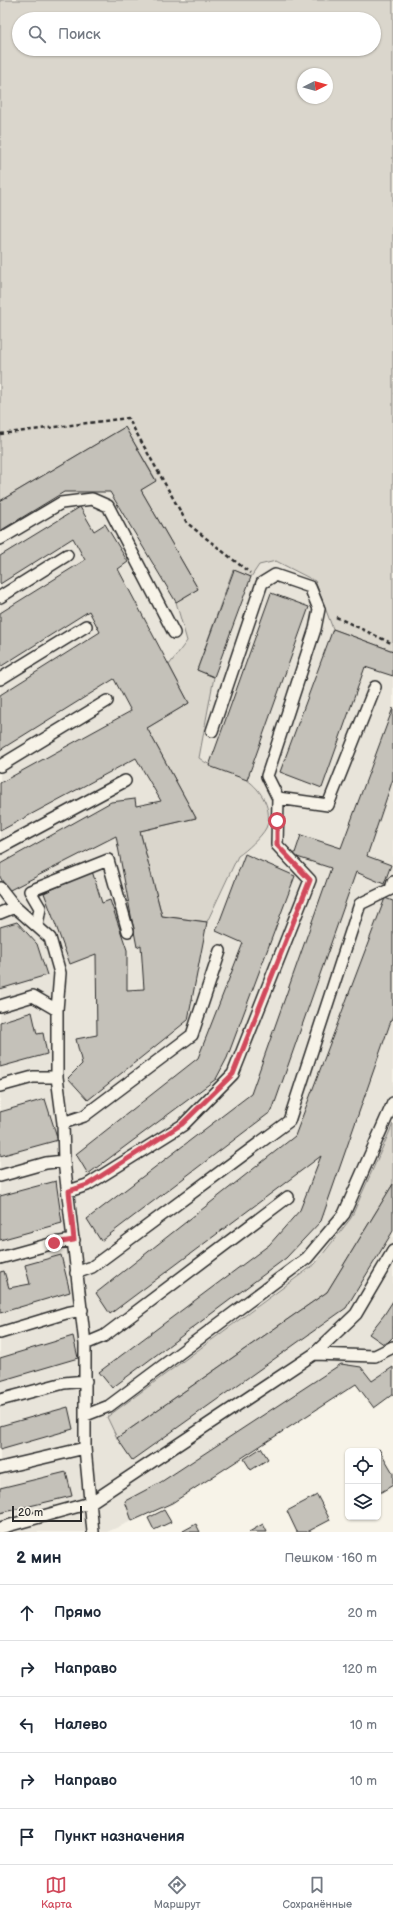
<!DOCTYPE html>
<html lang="ru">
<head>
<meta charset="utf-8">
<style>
  :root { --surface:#fff; --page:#f2f2f3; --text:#1f2937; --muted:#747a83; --line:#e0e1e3; --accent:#d1495b }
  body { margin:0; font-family:"Balsamiq Sans",sans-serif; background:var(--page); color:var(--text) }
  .controls { position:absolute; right:12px; bottom:12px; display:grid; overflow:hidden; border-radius:6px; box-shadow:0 1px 3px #0004 }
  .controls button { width:36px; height:36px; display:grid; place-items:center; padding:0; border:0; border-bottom:1px solid var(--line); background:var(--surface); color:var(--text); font:20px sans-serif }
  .compass { position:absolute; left:297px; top:68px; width:36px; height:36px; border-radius:50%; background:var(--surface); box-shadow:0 1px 3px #0004; rotate:84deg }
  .scale { position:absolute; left:12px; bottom:10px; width:70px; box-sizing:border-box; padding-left:4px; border:2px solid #2b2b2b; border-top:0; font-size:11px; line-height:14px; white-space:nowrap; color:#2b2b2b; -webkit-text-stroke:3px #f7f3e8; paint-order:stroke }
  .stop { position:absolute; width:12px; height:12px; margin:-9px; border:3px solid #d1495b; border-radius:50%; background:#fff }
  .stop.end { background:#d1495b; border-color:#fff; box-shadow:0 1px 4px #0008 }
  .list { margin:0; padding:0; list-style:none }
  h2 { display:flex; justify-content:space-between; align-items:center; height:52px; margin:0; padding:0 16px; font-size:17px }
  h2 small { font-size:13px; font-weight:400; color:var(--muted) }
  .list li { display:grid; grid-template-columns:26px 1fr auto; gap:12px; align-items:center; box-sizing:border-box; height:56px; padding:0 16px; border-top:1px solid var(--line) }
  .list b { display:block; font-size:15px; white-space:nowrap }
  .list em { font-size:13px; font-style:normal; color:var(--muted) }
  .icon { flex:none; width:22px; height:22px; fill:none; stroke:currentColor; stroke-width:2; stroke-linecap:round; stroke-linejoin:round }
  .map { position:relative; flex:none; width:393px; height:1532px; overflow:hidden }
  .search { position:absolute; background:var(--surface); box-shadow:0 1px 3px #0004; left:12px; right:12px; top:12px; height:44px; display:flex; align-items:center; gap:10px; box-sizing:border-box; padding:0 14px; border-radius:22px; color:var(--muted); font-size:15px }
  .sheet { height:332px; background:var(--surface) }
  nav { display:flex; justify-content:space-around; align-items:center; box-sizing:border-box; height:56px; border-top:1px solid var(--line); background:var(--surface); font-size:11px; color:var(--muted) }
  nav a { display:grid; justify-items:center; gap:2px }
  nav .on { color:var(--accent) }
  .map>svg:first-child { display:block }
</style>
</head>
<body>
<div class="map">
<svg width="393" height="1532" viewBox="0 0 393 1532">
  <rect width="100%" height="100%" fill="#f7f3e8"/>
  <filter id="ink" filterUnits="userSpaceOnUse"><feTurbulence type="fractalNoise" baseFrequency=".025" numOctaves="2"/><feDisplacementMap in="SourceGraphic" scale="8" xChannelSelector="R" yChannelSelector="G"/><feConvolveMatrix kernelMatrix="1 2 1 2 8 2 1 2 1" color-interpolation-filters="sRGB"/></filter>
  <g filter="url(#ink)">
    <path fill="#e8e4da" d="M125 427 156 481 141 490 198 589 176 603 187 641 169 665 189 703 147 728 196 818 208 922 238 856 246 851 247 780 209 766 199 758 214 677 197 670 234 570 276 561 315 581 333 629 393 651V1124L351 1218 315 1264 107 1417 327 1292 393 1184V1394L374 1408 356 1384 172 1503 107 1532H0V501Z"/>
    <path fill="#dad6cc" stroke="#82807c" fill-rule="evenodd" d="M0 0H393V651L333 629 315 581 276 561 259 565 251 577 233 570 197 670 214 677 199 758C214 770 231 770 247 780 261 789 274 811 266 828 262 836 246 851 238 856L207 922 162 916 140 831 196 818 147 728 189 703 169 665 187 641 176 602 198 589 141 490 156 480 125 427 0 501ZM19 19H374V49H19ZM303 74H327V98H303Z
      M393 1124V1184L327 1292 117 1438 107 1417 315 1264 351 1218Z"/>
    <path fill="#c4c1b9" stroke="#2b2b2b" d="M125 427 156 481 141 490 198 589 176 602 110 492H64L0 531V501Z
      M80 507 94 531 105 524 128 562 118 569 189 703 147 728 196 818 140 831 162 916 207 922 188 1020 88 1100 68 1078 82 1064 76 1039 97 1035 96 954 70 964 44 893 92 871 102 903 110 900 127 950V990L144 989 141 945 137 947 116 836 8 891 0 877V864L111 802 135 799 136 806 161 801 136 758 0 831V783L131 711 114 679 0 750V695L100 632 89 611 0 667V613L85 560 73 538 0 584V556Z
      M234 570 251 577 214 677 197 670Z
      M271 593 309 607 247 780 209 766Z
      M333 629 393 651V676L365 667 322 788 280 772Z
      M393 708V779L367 856 391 865 384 884 356 872 272 1111 101 1241 87 1219 251 1094 331 868 294 856 301 835 341 848Z
      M245 854 295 876 227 1058 216 1079 88 1174 76 1154 198 1058 243 943 216 931Z
      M385 898 393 901V1015L321 1221 286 1258 112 1388 99 1372 269 1245 300 1210 321 1156 110 1314 96 1293 295 1136Z
      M17 922 37 944 47 975 0 989V927Z
      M32 1012 37 1034 43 1033 47 1054 0 1067V1022Z
      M45 1099 58 1140 0 1156V1112Z
      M56 1181 62 1223 0 1240V1196Z
      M393 1184V1231L346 1308 132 1460 117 1438 327 1292Z
      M61 1255 70 1292 0 1313V1272L4 1271 9 1288 30 1284 25 1265Z
      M393 1301V1337L385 1345 369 1334 384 1315Z
      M73 1336 78 1358 0 1381V1358Z
      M341 1364 361 1367 372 1381 393 1367V1394L374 1408 356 1384 172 1503 132 1521 125 1501 161 1482Z
      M68 1407 73 1429 0 1450V1426Z
      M261 1448 268 1459 251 1470 244 1459Z
      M379 1449 393 1473V1485L378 1494V1451H376Z
      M66 1472 72 1496 0 1513V1488Z
      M317 1495 330 1520 307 1532H297L287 1511Z
      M164 1510 171 1522 154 1530 148 1518Z
      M196 1524 200 1532H183V1531Z
      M263 1524 267 1532H249Z"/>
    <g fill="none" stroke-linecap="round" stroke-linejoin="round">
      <g stroke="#2b2b2b" stroke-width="14">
        <path id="lane" d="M0 539 61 503 92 499 108 506 174 633
          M0 597 67 555
          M0 679 86 626
          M212 731 262 583 275 575 310 587 319 609 315 629 267 776 278 798
          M0 766 107 701
          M0 848 125 781
          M0 888 15 907 50 938 60 973 57 1010V1077L63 1123 64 1161 85 1344V1448L93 1532
          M0 913 15 907
          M37 925 40 908 30 891 108 860 128 931
          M0 1006 33 996 57 1010
          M0 1086 33 1077H57
          M63 1123 84 1116 192 1035 220 951
          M0 1176 46 1163 64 1161
          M69 1191 87 1185 183 1125 233 1074 310 880 277 845 278 798 328 805 375 687
          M0 1258 54 1243 74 1240
          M76 1273 92 1267 289 1121 360 904 391 889 393 882
          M0 1333 66 1313 82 1310
          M85 1344 104 1336 288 1197
          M314 1354 375 1356 393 1347
          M0 1400 64 1383 86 1381
          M86 1415 109 1406 307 1258 344 1214 393 1103
          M0 1468 85 1448
          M0 1528 90 1503 314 1354 356 1314 393 1251"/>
      </g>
      <path stroke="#2b2b2b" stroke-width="2.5" stroke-dasharray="4 3" stroke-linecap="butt" d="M0 434 128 418 187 523 250 573
        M336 617 393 644"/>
      <use href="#lane" stroke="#f7f3e8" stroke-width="11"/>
    </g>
  </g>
  <g fill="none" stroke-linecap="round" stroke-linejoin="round" filter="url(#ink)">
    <path stroke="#d1495b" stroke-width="5" d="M54 1243 74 1240 69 1191 87 1185 182 1124 233 1074 310 880 277 845V821"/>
  </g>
</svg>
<div class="controls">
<button><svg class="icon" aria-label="locate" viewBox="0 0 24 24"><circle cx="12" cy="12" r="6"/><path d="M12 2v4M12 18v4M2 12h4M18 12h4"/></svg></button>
<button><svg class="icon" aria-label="layers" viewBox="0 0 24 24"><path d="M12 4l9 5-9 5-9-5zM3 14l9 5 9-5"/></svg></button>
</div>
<svg class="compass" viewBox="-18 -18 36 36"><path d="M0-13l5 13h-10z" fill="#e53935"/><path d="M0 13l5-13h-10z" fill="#747a83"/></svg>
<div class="scale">20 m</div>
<div class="stop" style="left:277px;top:821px"></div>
<div class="stop end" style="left:54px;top:1243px"></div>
<div class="search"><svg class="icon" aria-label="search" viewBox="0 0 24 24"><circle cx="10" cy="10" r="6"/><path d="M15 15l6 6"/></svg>Поиск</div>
</div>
<section class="sheet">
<h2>2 мин<small>Пешком · 160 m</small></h2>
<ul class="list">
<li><svg class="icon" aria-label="ahead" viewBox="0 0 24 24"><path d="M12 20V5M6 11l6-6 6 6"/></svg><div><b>Прямо</b></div><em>20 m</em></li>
<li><svg class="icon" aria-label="right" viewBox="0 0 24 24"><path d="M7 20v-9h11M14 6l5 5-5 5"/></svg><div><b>Направо</b></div><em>120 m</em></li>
<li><svg class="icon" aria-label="left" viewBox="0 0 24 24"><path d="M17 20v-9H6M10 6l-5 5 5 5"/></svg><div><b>Налево</b></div><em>10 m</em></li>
<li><svg class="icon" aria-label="right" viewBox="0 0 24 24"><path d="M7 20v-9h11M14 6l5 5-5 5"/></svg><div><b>Направо</b></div><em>10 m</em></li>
<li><svg class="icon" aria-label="arrive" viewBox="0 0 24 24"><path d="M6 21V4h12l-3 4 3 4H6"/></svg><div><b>Пункт назначения</b></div></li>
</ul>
</section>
<nav>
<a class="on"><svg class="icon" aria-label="map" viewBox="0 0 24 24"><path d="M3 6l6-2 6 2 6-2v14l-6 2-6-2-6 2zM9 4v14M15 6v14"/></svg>Карта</a>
<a><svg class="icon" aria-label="directions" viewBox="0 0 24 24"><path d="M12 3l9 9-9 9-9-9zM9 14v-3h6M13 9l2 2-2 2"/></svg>Маршрут</a>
<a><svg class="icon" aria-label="saved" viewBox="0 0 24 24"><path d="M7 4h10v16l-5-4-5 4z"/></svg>Сохранённые</a>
</nav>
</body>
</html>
